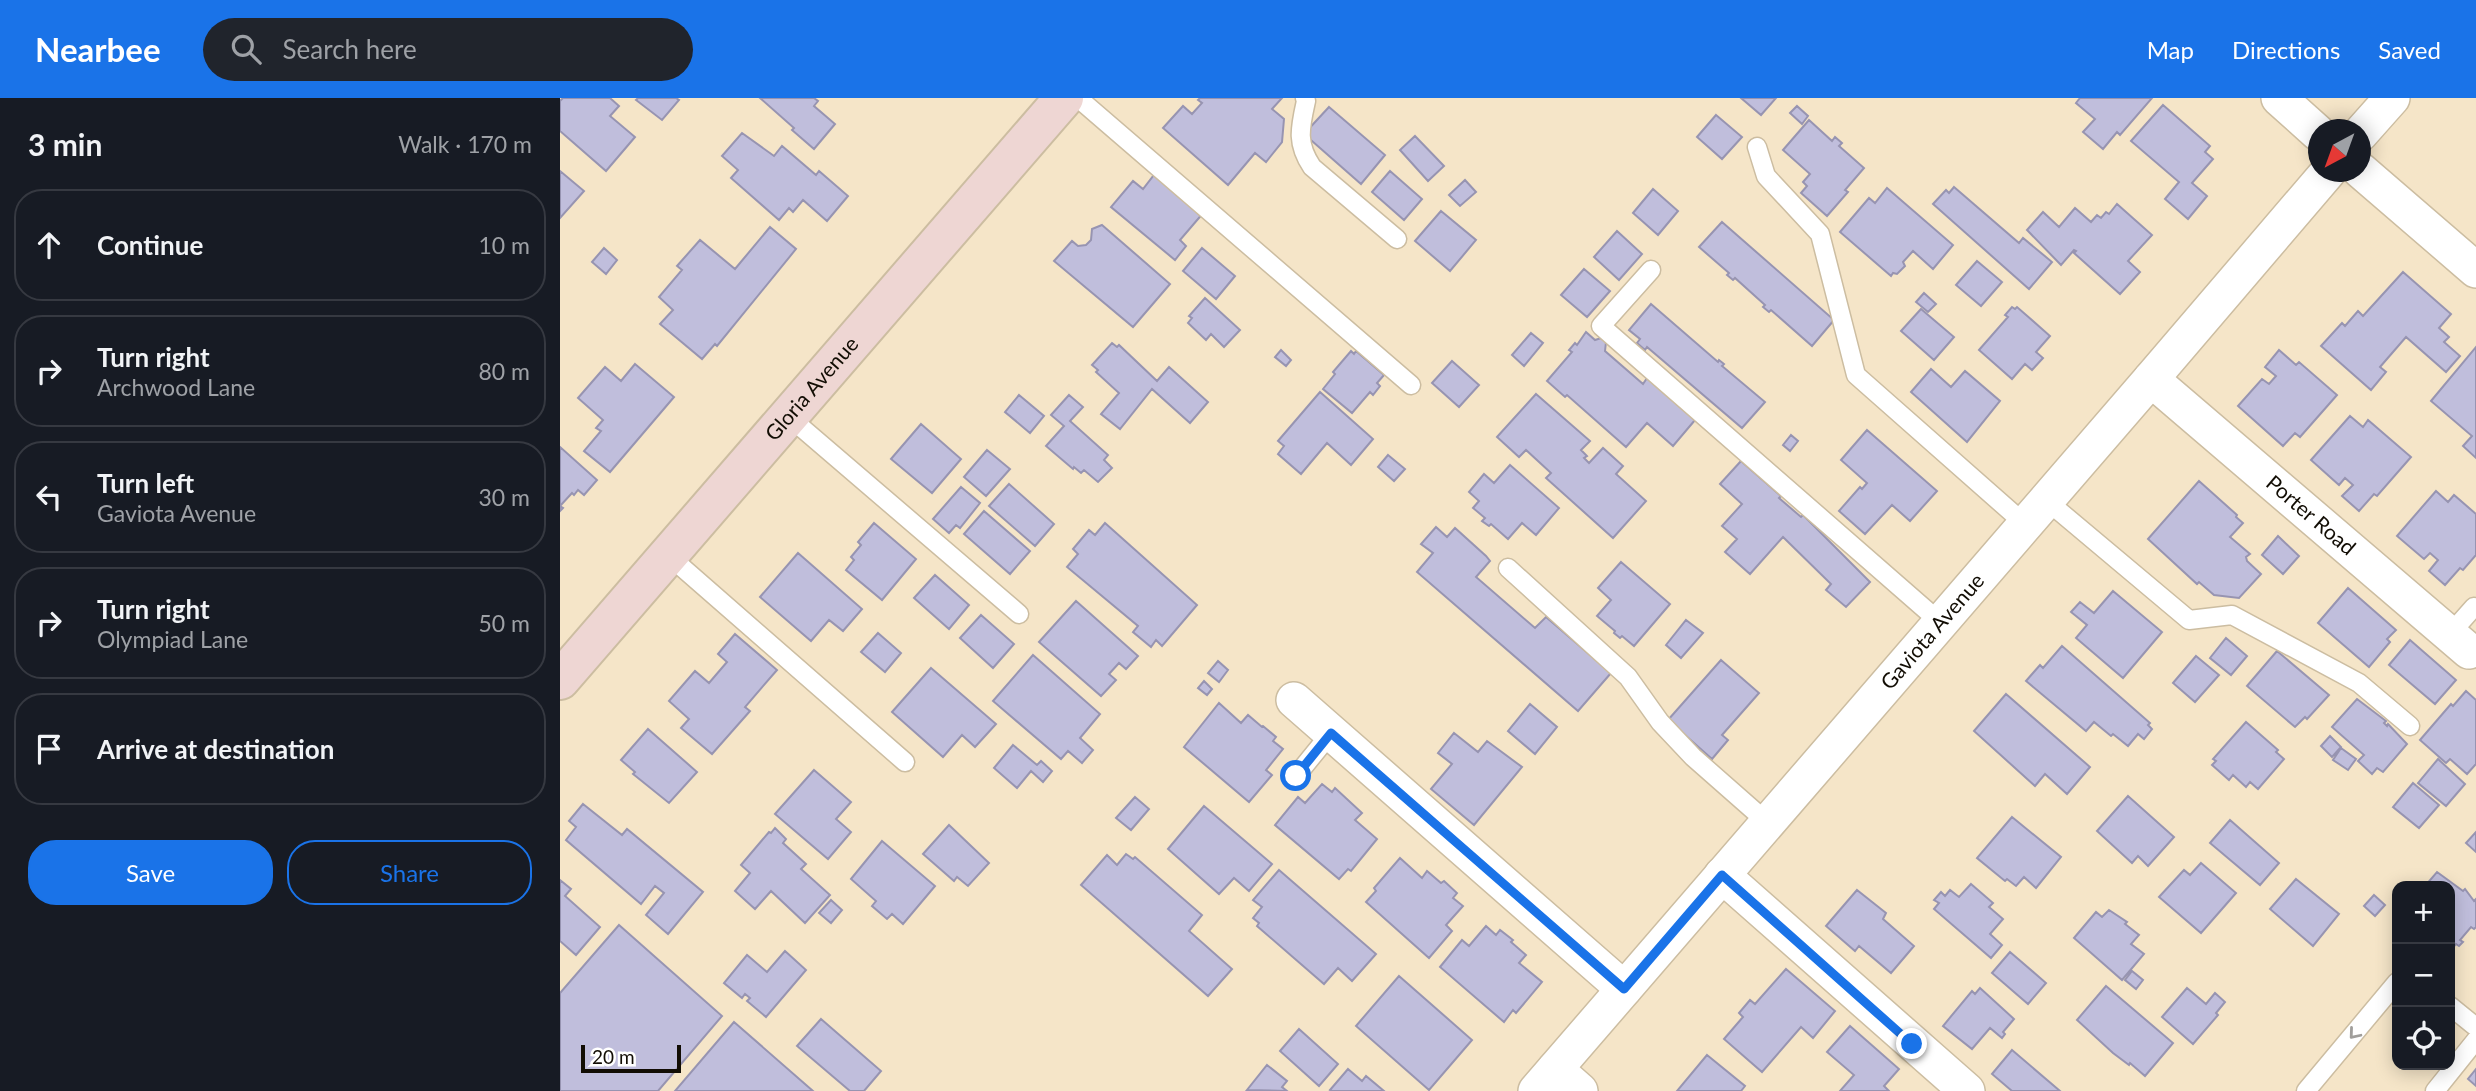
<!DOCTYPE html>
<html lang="en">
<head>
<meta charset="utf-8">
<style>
  :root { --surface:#171b24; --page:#20242c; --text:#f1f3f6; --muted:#9ea1a6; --line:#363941; --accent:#1a73e8 }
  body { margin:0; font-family:Lato,sans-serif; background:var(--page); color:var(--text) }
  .controls { position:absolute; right:21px; bottom:21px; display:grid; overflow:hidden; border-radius:14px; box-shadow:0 4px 18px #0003 }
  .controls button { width:63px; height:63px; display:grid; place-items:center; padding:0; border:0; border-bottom:2px solid var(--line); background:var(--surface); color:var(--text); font:35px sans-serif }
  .compass { position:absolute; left:1748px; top:21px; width:63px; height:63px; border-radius:50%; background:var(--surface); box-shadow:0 4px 18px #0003; rotate:221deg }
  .scale { position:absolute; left:21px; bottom:18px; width:100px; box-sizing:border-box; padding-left:7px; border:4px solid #120d04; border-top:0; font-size:19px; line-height:24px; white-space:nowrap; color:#120d04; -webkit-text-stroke:5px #fff; paint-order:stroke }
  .stop { position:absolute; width:21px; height:21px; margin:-16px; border:5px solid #1a73e8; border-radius:50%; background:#fff }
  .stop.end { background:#1a73e8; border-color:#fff; box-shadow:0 2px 7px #0008 }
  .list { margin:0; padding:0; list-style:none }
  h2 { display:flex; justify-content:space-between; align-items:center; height:91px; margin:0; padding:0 28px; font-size:30px }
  h2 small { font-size:23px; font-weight:400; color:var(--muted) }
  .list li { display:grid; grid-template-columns:46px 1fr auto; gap:21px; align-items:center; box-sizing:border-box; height:112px; margin:0 14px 14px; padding:0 14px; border:2px solid var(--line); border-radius:28px }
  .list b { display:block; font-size:26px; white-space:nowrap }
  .list p { margin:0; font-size:23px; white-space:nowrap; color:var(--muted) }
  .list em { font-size:23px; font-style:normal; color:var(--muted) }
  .actions { display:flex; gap:14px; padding:21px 28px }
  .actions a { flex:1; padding:16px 0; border:2px solid var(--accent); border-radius:28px; text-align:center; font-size:24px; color:var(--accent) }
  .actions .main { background:var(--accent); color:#fff }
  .icon { flex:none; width:38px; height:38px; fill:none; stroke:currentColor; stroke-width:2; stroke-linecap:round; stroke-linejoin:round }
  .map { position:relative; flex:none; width:1916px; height:993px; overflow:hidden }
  header { display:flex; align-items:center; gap:42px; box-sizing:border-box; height:98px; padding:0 35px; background:var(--accent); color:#fff }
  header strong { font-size:33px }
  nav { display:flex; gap:38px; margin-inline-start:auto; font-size:24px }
  .search { width:490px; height:63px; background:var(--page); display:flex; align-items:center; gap:18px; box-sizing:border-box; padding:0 24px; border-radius:38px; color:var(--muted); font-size:26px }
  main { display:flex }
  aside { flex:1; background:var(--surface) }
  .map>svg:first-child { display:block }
</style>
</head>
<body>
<header>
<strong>Nearbee</strong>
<div class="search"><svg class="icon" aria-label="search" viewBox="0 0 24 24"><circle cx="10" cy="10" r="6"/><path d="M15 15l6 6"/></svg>Search here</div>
<nav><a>Map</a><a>Directions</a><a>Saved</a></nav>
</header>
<main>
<aside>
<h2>3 min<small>Walk · 170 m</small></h2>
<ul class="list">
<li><svg class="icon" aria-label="ahead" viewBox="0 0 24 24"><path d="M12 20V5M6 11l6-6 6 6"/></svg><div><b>Continue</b></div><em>10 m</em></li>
<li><svg class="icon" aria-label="right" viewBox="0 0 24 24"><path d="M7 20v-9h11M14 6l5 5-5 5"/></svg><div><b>Turn right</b><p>Archwood Lane</p></div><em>80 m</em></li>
<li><svg class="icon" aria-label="left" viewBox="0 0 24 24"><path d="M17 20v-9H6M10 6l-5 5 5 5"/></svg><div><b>Turn left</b><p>Gaviota Avenue</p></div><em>30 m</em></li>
<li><svg class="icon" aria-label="right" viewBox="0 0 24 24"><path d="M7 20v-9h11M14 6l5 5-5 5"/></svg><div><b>Turn right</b><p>Olympiad Lane</p></div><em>50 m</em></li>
<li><svg class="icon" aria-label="arrive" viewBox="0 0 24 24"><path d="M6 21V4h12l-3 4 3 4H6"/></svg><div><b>Arrive at destination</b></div></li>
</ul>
<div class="actions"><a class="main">Save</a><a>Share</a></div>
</aside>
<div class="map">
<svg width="1916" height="993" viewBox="0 0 1916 993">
  <rect width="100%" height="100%" fill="#f5e5c8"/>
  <path fill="#c0bedc" stroke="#9794b1" stroke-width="2" d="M3 0H50L59 8 50 18 75 39 46 73 0 33V3Z
    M78 0H116L119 2 102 22 76 2Z
    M200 0H254L258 3 254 8 275 26 254 51 232 32 234 30Z
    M640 0H722L712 11 724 21 722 44 706 64 695 55 668 87 603 30 623 8 632 16 642 5 638 2Z
    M1181 0H1216L1201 17Z
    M1520 0H1592L1560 37 1557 34 1543 51 1523 34 1535 21 1516 5Z
    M1603 7 1650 48 1645 54 1653 61 1632 85 1647 98 1628 121 1605 101 1619 84 1571 43Z
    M1237 8 1248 18 1242 26 1230 15Z
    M769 9 825 57 801 86 744 36Z
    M1156 17 1182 39 1162 61 1137 39Z
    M1249 22 1272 43 1275 39 1282 45 1279 48 1304 70 1285 92 1288 94 1267 118 1241 95 1247 88 1243 84 1250 76 1223 52Z
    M182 35 214 58 222 48 256 77 259 73 288 98 267 123 243 102 233 114 229 110 219 122 171 80 178 72 162 58Z
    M855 38 884 68 868 83 840 52Z
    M0 73 24 93 0 120Z
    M597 73 644 114 620 142 626 148 615 162 551 109 573 83 583 91Z
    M830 73 862 101 844 122 812 94Z
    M905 82 916 94 900 108 889 97Z
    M1394 89 1459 145 1463 140 1492 164 1469 191 1373 106 1386 92 1389 95Z
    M1327 90 1393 147 1373 171 1353 153 1343 164 1345 168 1337 176 1333 175 1331 178 1280 134 1309 100 1315 105Z
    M1093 91 1118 113 1098 137 1073 115Z
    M1557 106 1592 137 1568 163 1580 174 1560 196 1514 155 1516 153 1514 152 1501 167 1467 132 1483 114 1499 129 1515 110 1531 124 1537 117 1541 120 1546 114 1549 116Z
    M881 113 916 142 890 173 855 143Z
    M1162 124 1274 222 1252 248 1211 212 1209 214 1203 209 1205 207 1175 180 1173 182 1167 177 1169 175 1139 149Z
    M542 127 610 186 573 229 494 163 512 143 518 148 526 147 531 142 532 131Z
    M210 129 236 151 157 248 155 246 142 261 100 226 113 212 99 199 122 172 117 168 140 142 175 171Z
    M1057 133 1082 156 1059 182 1034 159Z
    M44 150 57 162 46 176 32 164Z
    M642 150 675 178 656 201 623 173Z
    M1417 163 1442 184 1421 208 1396 187Z
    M1024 171 1050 193 1027 219 1001 197Z
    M1843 174 1891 216 1879 230 1889 239 1884 244 1900 258 1886 274 1846 239 1820 269 1826 274 1811 292 1761 248 1782 225 1785 228 1798 213 1803 218Z
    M1364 195 1376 206 1368 214 1356 204Z
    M645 200 680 232 664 249 651 236 646 242 628 225 632 220 629 218Z
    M1091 206 1158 264 1159 262 1164 266 1162 268 1205 304 1182 330 1087 249 1085 252 1077 245 1080 241 1069 232Z
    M1452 209 1455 211 1457 209 1490 238 1476 254 1483 260 1472 272 1465 266 1452 281 1419 252 1448 219 1445 217Z
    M1361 211 1394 239 1374 262 1341 233Z
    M1026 234 1035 242 1041 240 1046 244 1045 253 1083 286 1087 280 1135 322 1113 348 1087 325 1066 349 1007 297 1005 299 987 283 1012 254 1009 252 1015 245 1017 247Z
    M971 235 983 245 964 268 952 257Z
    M552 245 557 249 559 247 597 283 609 269 648 304 630 325 592 291 560 331 541 316 559 295 536 274 538 272 532 267Z
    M1916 249V360L1903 348 1912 338 1871 303Z
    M721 252 731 262 726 268 715 259Z
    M1719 252 1736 267 1739 264 1777 297 1740 339 1735 335 1723 348 1678 308 1702 281 1709 286 1716 278 1705 269Z
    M791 253 794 256 796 253 824 277 817 285 820 288 813 297 810 294 792 315 763 291 775 276 773 274Z
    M892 263 919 287 899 309 872 285Z
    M75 266 114 299 50 374 24 353 41 333 36 330 43 322 18 300 45 269 61 283Z
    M1371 271 1391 289 1405 273 1440 303 1407 344 1351 294Z
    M760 294 813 341 791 367 767 345 741 376 718 356 724 348 718 343Z
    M976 296 1030 343 1021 352 1027 358 1024 360 1029 365 1043 350 1063 368 1056 376 1086 403 1053 440 986 380 991 375 966 352 959 359 937 339Z
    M459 297 484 318 470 335 445 314Z
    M509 297 523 309 510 323 548 357 544 362 552 370 538 384 524 372 521 375 514 369 513 371 486 348 504 328 491 317Z
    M1790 318 1803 329 1808 322 1851 359 1817 398 1814 396 1799 413 1782 398 1793 387 1785 380 1779 387 1751 362Z
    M361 326 401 361 372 395 331 361Z
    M1307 332 1377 393 1350 423 1332 407 1305 436 1279 413 1300 389 1302 391 1307 385 1281 362Z
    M1231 337 1238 343 1230 353 1223 347Z
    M0 349 37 382 24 397 18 392 14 397 12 395 0 408 3 410 0 413Z
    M427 352 450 371 426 398 404 379Z
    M828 357 845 371 834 383 818 369Z
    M1181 363 1221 398 1219 400 1241 419 1243 417 1310 484 1286 509 1266 492 1271 486 1223 439 1190 476 1165 454 1177 441 1162 428 1182 406 1160 386Z
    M950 367 999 410 976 437 962 425 948 441 931 426 929 428 922 423 925 420 913 410 919 403 909 394 924 376 934 385Z
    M1639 383 1677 417 1676 419 1683 425 1670 439 1690 456 1686 459 1687 463 1701 476 1679 500 1654 497 1639 484 1637 486 1588 441Z
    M449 386 494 426 475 448 429 408Z
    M401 389 420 405 400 430 396 427 389 435 373 421Z
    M1876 393 1888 404 1894 397 1916 416V457L1903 472 1900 470 1885 487 1869 473 1878 462 1870 455 1864 461 1837 438Z
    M424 413 470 453 450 476 404 436Z
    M314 425 356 461 322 502 286 472 294 462 291 459 301 447 298 444Z
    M545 425 637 507 602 548 596 542 591 549 573 534 578 528 507 469 518 456 513 451 529 432 535 437Z
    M876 429 887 439 895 430 926 458 930 463 916 479 975 530 986 519 1051 575 1018 613 857 474 873 455 861 446Z
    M1718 438 1739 458 1723 476 1702 457Z
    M238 455 302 511 283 533 269 522 251 543 200 499Z
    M1061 464 1110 506 1074 548 1062 538 1060 540 1054 535 1055 533 1037 518 1051 502 1038 490Z
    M375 477 409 507 389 531 354 500Z
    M1788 490 1836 532 1827 541 1830 544 1809 569 1758 525Z
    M1553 493 1602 534 1563 580 1516 540 1527 527 1511 514 1520 504 1534 515Z
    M516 503 578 558 566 571 559 565 549 576 556 582 541 598 479 544Z
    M421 517 454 546 433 570 400 540Z
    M1126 522 1143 535 1121 560 1106 547Z
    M318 535 341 555 325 574 301 554Z
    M175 536 217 572 185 609 190 613 152 656 121 630 129 621 109 603 135 573 149 585 167 564 158 556Z
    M1666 540 1687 558 1671 577 1650 560Z
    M1850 542 1896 582 1875 606 1829 567Z
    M1502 548 1590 625 1588 627 1592 631 1584 641 1578 636 1568 648 1553 636 1551 638 1534 624 1526 633 1466 583 1480 567 1483 570Z
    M1717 553 1769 597 1747 621 1745 619 1735 629 1687 588Z
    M473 557 540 616 520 640 533 652 522 665 508 653 501 661 433 603Z
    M1636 558 1659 577 1635 604 1613 585Z
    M1161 562 1199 595 1162 637 1168 642 1152 661 1108 622Z
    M658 563 668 572 659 584 648 575Z
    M371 570 436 626 415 649 402 637 383 659 332 614Z
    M644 583 652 591 647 597 638 590Z
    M1906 593 1916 602V666L1907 676 1890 661 1886 665 1860 642 1891 606 1893 608Z
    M1446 596 1530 669 1507 696 1485 676 1475 688 1414 633Z
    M1797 601 1826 623 1824 625 1827 628 1828 626 1847 646 1823 674 1817 670 1812 676 1798 663 1804 657 1772 629Z
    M659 605 681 625 688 617 702 629 703 628 716 639 713 643 723 651 706 672 712 677 689 704 624 649Z
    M970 606 997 629 975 656 948 633Z
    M1686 624 1718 652 1716 654 1724 661 1698 691 1690 684 1686 689 1673 677 1669 682 1652 667 1656 663 1653 661Z
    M88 631 137 674 109 705 73 676 75 674 61 662Z
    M894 635 918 654 927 643 962 669 914 727 871 691 892 666 878 655Z
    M1770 638 1781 649 1772 659 1761 648Z
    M453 647 477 667 481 663 492 673 483 684 471 673 457 690 434 670Z
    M1781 650 1796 661 1788 672 1773 662Z
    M1878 661 1905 686 1886 708 1858 685Z
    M254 672 291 704 276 721 291 734 268 761 215 716Z
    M1853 685 1879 707 1859 730 1833 709Z
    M762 686 772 694 775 690 802 715 795 722 817 741 791 773 788 771 779 781 715 727 738 699 745 705Z
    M1568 698 1614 739 1588 768 1578 758 1572 765 1537 733Z
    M575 699 589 711 571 732 556 720Z
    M23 706 62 737 67 731 143 794 108 836 86 817 104 795 95 788 81 806 6 742 16 729 9 723Z
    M644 708 712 766 689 793 674 780 659 796 608 751Z
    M1452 719 1501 759 1476 790 1464 779 1456 788 1447 781 1445 783 1417 760Z
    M1670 722 1719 765 1700 787 1650 745Z
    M389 727 429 765 408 788 397 779 394 783 363 756Z
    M215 730 226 741 223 745 246 766 241 771 270 797 245 825 211 793 195 811 175 793 190 775 181 767 209 734 211 735Z
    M1916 734V754L1906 745Z
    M322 743 375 788 343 826 332 816 327 821 312 808 316 803 291 781Z
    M566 756 573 761 575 759 642 817 629 833 672 871 648 898 521 787 547 757 557 767Z
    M840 760 862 780 867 773 881 785 884 783 897 795 893 800 903 808 886 827 892 833 869 860 806 804 816 793 814 790Z
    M1641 765 1676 795 1641 835 1599 799 1624 772 1630 777Z
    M719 772 816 856 792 883 778 870 764 886 697 828 699 825 693 820 702 809 693 802Z
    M1877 774 1903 793 1905 791 1914 803 1916 801V829L1914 831 1911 829 1900 842 1903 844 1899 848 1896 846 1892 851 1890 849V788H1865Z
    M1736 781 1779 816 1753 848 1710 811Z
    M0 782 11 791 5 798 40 829 16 857 0 843Z
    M1411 786 1433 805 1429 809 1443 821 1430 836 1442 847 1431 860 1374 811 1379 805 1374 802 1381 794 1385 798 1390 792 1399 799Z
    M1297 792 1326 815 1323 821 1354 848 1331 875 1299 848 1295 853 1266 828Z
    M1814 797 1825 807 1815 818 1804 808Z
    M271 802 282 812 271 825 259 815Z
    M1549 812 1567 824 1565 826 1579 837 1571 846 1584 856 1562 882 1514 840 1536 814 1542 819Z
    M59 827 162 918 98 993H0V895Z
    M926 828 936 837 940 832 953 842 951 844 966 857 959 865 982 884 956 915 953 912 944 924 880 869 902 842 909 848Z
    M225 853 246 872 206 919 187 903 190 900 185 896 182 900 164 885 187 857 207 874Z
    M1450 854 1486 885 1468 906 1432 875Z
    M1226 871 1275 913 1253 940 1241 929 1202 974 1164 941 1183 919 1179 915 1190 902 1195 906Z
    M1572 873 1583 882 1576 891 1565 882Z
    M839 878 912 942 869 992 796 928Z
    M1546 888 1613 945 1585 978 1570 965 1569 967 1553 955 1517 922Z
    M1420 890 1454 921 1443 934 1445 936 1442 940 1430 930 1412 951 1383 928 1412 893 1415 896Z
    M1627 890 1646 906 1655 895 1665 904 1656 915 1658 917 1633 946 1602 919Z
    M261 921 321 973 304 993H290L237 948Z
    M174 924 253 993H115Z
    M1290 928 1339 971 1324 988 1329 993H1280L1294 977 1267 954Z
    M739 931 778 966 759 988 720 953Z
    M1452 952 1500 993H1452L1432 976Z
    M1147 957 1185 988 1181 993H1117Z
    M707 967 727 983 722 989 727 993 687 992Z
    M788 971 802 983 806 978 824 993H772L770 992Z
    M1916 971V988L1908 981Z"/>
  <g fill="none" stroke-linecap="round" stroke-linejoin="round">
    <g stroke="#ccbda1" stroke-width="21">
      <path id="lane" d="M518 0 851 287
        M745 0 746 3C740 30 736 45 752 69L837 141
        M1197 49 1206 78 1260 136 1296 277 1466 427
        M1091 172 1041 228 1381 525
        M228 318 459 516
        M1486 402 1629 522 1672 517 1799 585 1850 628
        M108 457 345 664
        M948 470 1068 579 1100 624 1133 659 1208 725
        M1890 536 1914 509
        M736 678 771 635
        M1890 908 1916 929
        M1746 993 1837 884
        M1875 993 1916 942"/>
    </g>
    <g stroke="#ccbda1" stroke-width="38">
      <g id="street">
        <path d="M1719 0 1758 35"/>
        <path d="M1800 36 1832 0"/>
        <path d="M1800 72 1916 172"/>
        <path id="s1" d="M1591 281 1909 553"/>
        <path d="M734 602 1064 891"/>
        <path d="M1162 777 1407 993"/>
        <path d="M995 971 1020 993"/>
        <path id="s2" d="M976 993 1591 281 1768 74"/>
      </g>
    </g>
    <g stroke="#ccbda1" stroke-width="42">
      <g id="secondary">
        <path id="s3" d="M0 582 504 0"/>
      </g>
    </g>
    <use href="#lane" stroke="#fff" stroke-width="18"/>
    <use href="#street" stroke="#fff" stroke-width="35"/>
    <use href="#secondary" stroke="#eed6d3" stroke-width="38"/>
  </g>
  <defs><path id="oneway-chevron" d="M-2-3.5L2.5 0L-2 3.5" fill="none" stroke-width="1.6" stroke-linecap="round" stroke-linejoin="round" transform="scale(1.75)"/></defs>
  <use stroke="#a09e9b" href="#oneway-chevron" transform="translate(1794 936) rotate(130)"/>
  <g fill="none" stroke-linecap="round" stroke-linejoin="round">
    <path stroke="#1a73e8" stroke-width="9" d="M736 678 771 635 1064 891 1162 777 1352 946"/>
  </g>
  <g text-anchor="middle" stroke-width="7" stroke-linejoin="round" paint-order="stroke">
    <g font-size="21" fill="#120d04" stroke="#fff">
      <text dy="7" stroke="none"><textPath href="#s3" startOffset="385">Gloria Avenue</textPath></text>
      <text dy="7" stroke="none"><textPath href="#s1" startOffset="210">Porter Road</textPath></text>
      <text dy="7" stroke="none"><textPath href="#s2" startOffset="607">Gaviota Avenue</textPath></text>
    </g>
  </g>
</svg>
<div class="controls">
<button>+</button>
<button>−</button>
<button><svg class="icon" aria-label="locate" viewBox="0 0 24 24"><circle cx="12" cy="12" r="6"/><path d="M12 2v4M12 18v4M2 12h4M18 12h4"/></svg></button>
</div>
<svg class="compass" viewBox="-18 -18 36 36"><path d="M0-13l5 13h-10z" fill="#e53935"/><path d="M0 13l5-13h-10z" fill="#9ea1a6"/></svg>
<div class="scale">20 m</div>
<div class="stop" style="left:736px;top:678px"></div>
<div class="stop end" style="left:1352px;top:946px"></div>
</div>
</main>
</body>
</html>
